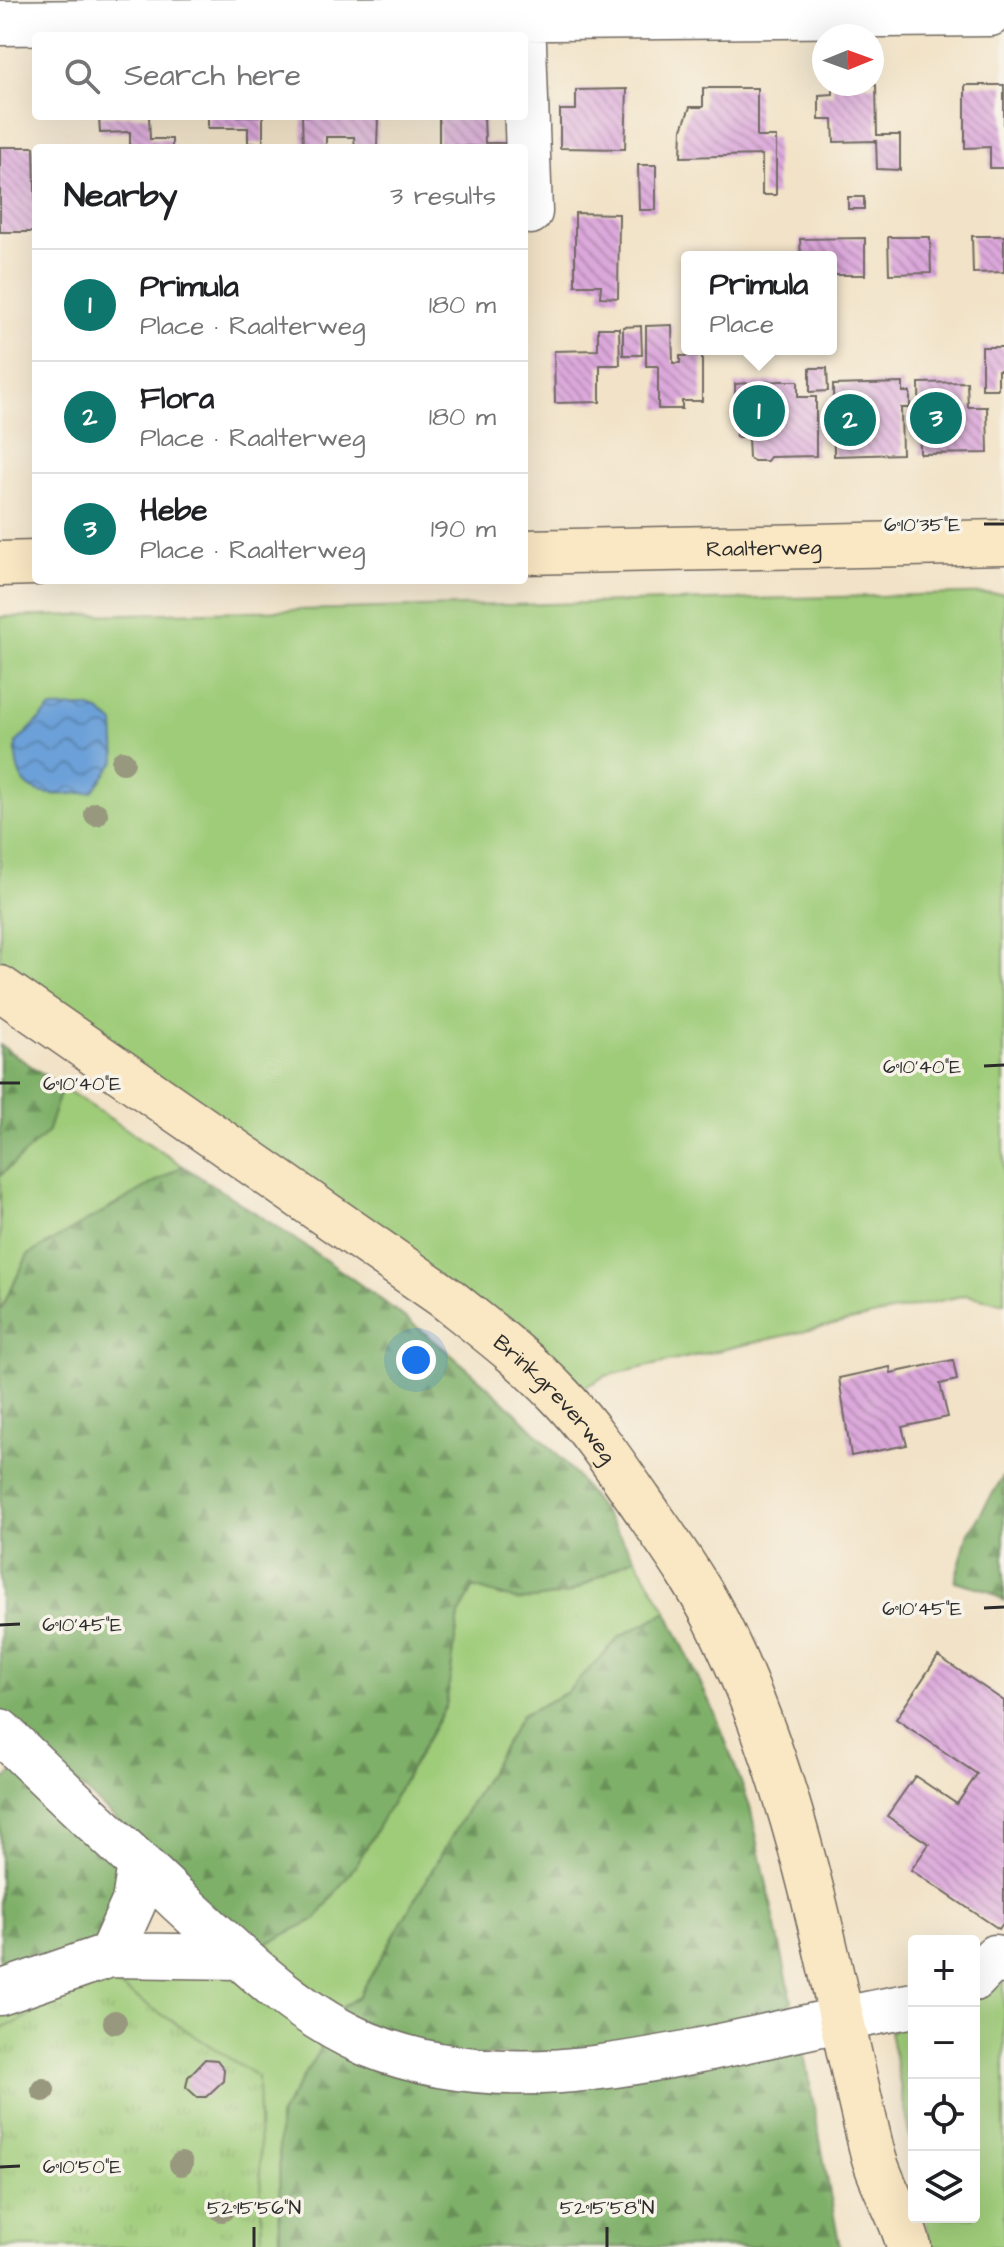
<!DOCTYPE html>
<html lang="en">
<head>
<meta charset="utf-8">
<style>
  :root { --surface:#fff; --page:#f2f2f2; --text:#202124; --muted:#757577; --line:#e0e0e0; --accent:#0f766e }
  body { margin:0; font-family:"Architects Daughter",sans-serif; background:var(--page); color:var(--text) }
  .controls { position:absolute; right:24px; bottom:24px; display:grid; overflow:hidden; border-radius:8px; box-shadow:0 8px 32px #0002 }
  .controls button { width:72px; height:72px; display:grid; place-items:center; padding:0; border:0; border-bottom:2px solid var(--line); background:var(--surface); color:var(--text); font:40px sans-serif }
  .compass { position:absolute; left:812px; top:24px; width:72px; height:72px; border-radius:50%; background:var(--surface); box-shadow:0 8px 32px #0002; rotate:89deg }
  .you { position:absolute; left:416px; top:1360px; width:28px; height:28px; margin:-20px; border:6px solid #fff; border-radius:50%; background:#1a73e8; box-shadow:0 0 0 12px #1a73e833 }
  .badge { display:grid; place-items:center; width:52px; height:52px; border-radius:50%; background:var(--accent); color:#fff; font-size:26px; font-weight:700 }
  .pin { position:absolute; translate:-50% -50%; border:4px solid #fff; box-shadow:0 2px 8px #0006 }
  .popup { position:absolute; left:681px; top:251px; width:156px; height:104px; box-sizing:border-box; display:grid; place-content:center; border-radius:8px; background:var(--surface); filter:drop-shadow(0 2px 6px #0005); font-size:26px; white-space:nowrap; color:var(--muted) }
  .popup b { font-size:30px; color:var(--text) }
  .popup::after { content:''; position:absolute; left:50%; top:100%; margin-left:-16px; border:16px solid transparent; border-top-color:var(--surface) }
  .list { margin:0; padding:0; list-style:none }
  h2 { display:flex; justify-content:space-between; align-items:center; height:104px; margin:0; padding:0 32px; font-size:34px }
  h2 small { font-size:26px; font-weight:400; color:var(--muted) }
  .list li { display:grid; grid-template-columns:52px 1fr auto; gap:24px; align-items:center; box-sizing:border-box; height:112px; padding:0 32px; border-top:2px solid var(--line) }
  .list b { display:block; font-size:30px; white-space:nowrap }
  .list p { margin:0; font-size:26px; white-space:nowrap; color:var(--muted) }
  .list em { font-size:26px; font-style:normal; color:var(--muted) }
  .icon { flex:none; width:44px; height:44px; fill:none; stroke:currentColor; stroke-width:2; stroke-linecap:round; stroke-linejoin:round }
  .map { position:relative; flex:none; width:1004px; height:2247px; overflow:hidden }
  .search { position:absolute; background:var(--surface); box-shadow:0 8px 32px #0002; left:32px; top:32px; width:496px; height:88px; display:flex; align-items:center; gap:20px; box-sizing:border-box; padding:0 28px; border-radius:8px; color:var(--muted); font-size:30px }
  .panel { position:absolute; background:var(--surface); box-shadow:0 8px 32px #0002; left:32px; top:144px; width:496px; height:440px; border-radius:8px }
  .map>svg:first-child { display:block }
</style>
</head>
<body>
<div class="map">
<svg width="1004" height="2247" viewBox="0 0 1004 2247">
  <defs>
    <pattern id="forest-firs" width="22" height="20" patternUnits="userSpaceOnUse" patternTransform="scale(2)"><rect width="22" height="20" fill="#7fb069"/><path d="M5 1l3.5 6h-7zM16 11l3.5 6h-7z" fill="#688f57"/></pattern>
    <pattern id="park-tufts" width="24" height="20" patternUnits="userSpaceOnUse" patternTransform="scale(2)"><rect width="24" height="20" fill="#9fcc79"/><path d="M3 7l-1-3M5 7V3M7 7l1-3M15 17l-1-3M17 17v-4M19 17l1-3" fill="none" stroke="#89af69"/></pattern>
    <pattern id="water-waves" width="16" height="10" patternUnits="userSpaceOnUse" patternTransform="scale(2)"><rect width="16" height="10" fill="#6ca0d8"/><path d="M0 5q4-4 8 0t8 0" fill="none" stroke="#5983af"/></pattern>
    <pattern id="building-back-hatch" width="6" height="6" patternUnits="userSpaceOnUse" patternTransform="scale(2)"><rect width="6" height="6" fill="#dca8db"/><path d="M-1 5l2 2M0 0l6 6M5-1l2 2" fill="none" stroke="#b389b2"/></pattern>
  </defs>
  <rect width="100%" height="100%" fill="#f7f3e8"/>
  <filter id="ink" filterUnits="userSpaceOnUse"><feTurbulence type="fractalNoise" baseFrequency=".0125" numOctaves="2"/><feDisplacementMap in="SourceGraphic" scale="16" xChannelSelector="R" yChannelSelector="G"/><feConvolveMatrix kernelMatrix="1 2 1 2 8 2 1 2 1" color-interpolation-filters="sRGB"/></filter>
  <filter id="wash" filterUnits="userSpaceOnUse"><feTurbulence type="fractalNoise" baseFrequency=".006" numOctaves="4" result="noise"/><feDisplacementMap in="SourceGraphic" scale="32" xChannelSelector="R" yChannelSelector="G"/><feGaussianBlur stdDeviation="1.8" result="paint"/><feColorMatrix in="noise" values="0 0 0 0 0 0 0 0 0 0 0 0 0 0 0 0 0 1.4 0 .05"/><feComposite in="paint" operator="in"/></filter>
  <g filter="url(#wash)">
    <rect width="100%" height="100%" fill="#f2e3c8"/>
    <path fill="#9fcc79" stroke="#657c52" stroke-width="2" d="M1004 593V1303L966 1295 605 1376 576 1392 0 968V617Z
      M62 1087 183 1166 28 1255 0 1311V1176L47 1133Z
      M635 1557 667 1612 621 1636 566 1693 522 1715 359 1996 335 2012 257 1948 316 1919 358 1862 446 1706 459 1615 474 1587 519 1601 568 1594Z
      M235 1970 329 2034 279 2117 280 2247H0V2015L94 1971Z
      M1004 1976V2247H930L925 2217H974V2000Z
      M914 2022V2159L890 2031Z"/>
    <path fill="url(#forest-firs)" stroke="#556e4a" stroke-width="2" d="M0 1045 62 1087 47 1133 0 1176Z
      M183 1166C318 1253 453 1340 562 1460 589 1489 611 1525 635 1557L568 1594 519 1601 473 1587 459 1615 446 1706 358 1862 316 1919 257 1948 0 1713V1311L28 1255Z
      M1004 1475V1601L987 1590 955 1581 967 1536Z
      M667 1612 716 1716 750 1806 792 2001 776 2023 630 2050 452 2057 335 2012 359 1996 522 1715 566 1693 621 1636Z
      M23 1764 117 1866 122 1891 96 1950 0 1973V1783Z
      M329 2034 447 2079 803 2048 840 2247H280L279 2117Z"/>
    <path fill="url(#park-tufts)" stroke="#657c52" stroke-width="2" d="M106 1978 258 2077 262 2247H0V2030Z"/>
    <path fill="url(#water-waves)" stroke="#4c6682" stroke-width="2" d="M87 707 99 711 114 724 116 761 92 792C47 797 13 800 16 743L51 708Z"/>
    <g id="blocks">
      <path fill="url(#building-back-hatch)" d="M833 85H876L877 135H900V170L877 169 876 141 834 142 833 120H819V95L833 94Z
        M965 85H1004V168H990V147L965 148Z
        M703 88H757V137H776V195H762V155L681 157 682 129 690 107H703Z
        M627 89 625 149 560 148V110H576V90Z
        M99 116H149L150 139H172V148H130V132L100 133Z
        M208 116H263V143H248V128H208Z
        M302 116H378L377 148H355L354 137H326V148H303Z
        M439 116H484L485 143H508V148L439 145Z
        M0 147H34L36 232H0Z
        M638 165H656V210H639Z
        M848 197H864V209H848Z
        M575 213 619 214 618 298 600 297 601 285H575Z
        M972 236H1004V272L973 273Z
        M888 237H930L931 273 889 274Z
        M865 238V275H831V257H801L800 239Z
        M672 325 673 363H680V356H702V401H682V409H658V366H646V326Z
        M641 326 642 355H623V327Z
        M598 328H619L620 365H600V402L555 403 554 351 598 350Z
        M982 347H1004V370H998V389H982Z
        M810 368H827L828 391 810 392Z
        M781 381H798V397H816V456L770 457 767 461H754L749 458 748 437H736L735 384Z
        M967 382 968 407H987L988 453 920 454 919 383Z
        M903 383V392H910V408H901L902 454 834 456 833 385Z
        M953 1360 957 1380 940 1384 948 1417 902 1427 907 1445 851 1456 839 1378 890 1367 891 1373Z
        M938 1656 1004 1701V1922L999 1929 911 1870 929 1844 887 1816 915 1776 957 1804 977 1774 896 1719Z
        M205 2059 217 2060 224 2069 223 2081 206 2097H197L186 2087 188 2077Z"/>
    </g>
  </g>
  <g filter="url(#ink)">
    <use href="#blocks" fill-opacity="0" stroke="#716b62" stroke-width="2"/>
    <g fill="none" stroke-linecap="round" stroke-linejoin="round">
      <g stroke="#716b62" stroke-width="47">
        <path id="street" d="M0 23 990 14 1002 0
          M524 44 530 212
          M0 1731C59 1789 120 1845 180 1902 236 1953 296 2014 367 2044 438 2073 518 2077 593 2068 701 2055 807 2024 914 2005
          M110 1955 240 1957
          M974 1979 995 1957 1004 1962
          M0 1993 110 1955 134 1902 140 1864"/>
      </g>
      <g stroke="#716b62" stroke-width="47">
        <g id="secondary">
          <path id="s1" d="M524 552 1004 542"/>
          <path d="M0 564 36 563"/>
          <path id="s2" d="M0 988 445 1297C484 1328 525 1359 559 1395 590 1427 615 1465 640 1501 666 1539 694 1577 715 1618 800 1785 828 1972 872 2151 880 2185 901 2213 909 2247"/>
        </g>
      </g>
      <use href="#street" stroke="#fff" stroke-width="44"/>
      <use href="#secondary" stroke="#fae7c3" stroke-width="44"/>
    </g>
    <g fill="#98987e">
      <circle cx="123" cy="762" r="12"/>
      <circle cx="96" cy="814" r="12"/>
      <circle cx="115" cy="2022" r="12"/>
      <circle cx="43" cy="2090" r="12"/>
      <circle cx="181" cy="2164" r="12"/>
      <circle cx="222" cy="2210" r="12"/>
    </g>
  </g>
  <path fill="none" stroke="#2b2b2b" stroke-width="3" d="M984 524H1004M984 1066 1004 1065M0 1083H20M984 1608 1004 1607M0 1625 20 1624M0 2167 20 2166M254 2227V2247M607 2227V2247"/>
  <g text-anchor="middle" stroke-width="7" stroke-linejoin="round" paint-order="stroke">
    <g font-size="22" fill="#2b2b2b" stroke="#f7f3e8">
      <text dy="8" stroke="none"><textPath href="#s1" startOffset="240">Raalterweg</textPath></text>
      <text dy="8" stroke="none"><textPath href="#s2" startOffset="692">Brinkgreverweg</textPath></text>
    </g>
  </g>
  <g font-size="20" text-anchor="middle" fill="#2b2b2b" stroke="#f7f3e8" stroke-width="7" stroke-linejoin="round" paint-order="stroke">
    <text x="922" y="531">6°10'35"E</text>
    <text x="922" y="1073">6°10'40"E</text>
    <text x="82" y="1090">6°10'40"E</text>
    <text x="922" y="1615">6°10'45"E</text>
    <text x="82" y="1631">6°10'45"E</text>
    <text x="82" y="2173">6°10'50"E</text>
    <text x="254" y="2214">52°15'56"N</text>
    <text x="607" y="2214">52°15'58"N</text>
  </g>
</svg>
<div class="controls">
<button>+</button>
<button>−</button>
<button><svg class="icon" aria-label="locate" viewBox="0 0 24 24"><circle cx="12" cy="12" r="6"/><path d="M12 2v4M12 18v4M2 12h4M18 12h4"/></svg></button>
<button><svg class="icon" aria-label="layers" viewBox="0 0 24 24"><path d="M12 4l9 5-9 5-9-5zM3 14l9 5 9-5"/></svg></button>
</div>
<svg class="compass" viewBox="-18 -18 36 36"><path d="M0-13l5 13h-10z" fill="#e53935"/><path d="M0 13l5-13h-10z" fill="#757577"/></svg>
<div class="you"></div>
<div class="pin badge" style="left:759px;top:411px">1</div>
<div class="popup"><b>Primula</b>Place</div>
<div class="pin badge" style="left:850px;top:420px">2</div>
<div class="pin badge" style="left:936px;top:418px">3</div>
<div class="search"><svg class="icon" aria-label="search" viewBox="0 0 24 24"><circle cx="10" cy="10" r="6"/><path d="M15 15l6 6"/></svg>Search here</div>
<section class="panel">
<h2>Nearby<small>3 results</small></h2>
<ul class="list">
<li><span class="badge">1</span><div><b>Primula</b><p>Place · Raalterweg</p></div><em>180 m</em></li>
<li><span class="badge">2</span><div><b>Flora</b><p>Place · Raalterweg</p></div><em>180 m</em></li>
<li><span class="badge">3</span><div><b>Hebe</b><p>Place · Raalterweg</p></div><em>190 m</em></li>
</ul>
</section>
</div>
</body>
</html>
